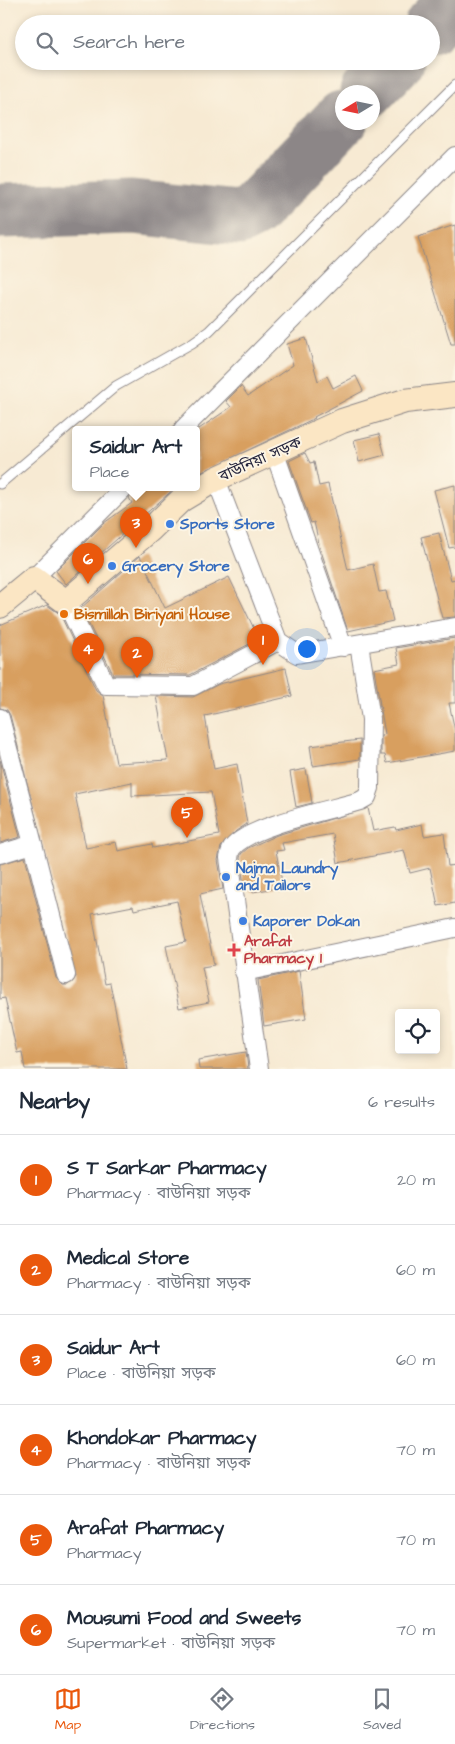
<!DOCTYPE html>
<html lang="en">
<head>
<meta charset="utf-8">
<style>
  :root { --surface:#fff; --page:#f6f6f7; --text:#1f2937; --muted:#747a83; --line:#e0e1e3; --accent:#ea580c }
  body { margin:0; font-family:"Architects Daughter","Noto Sans Bengali",sans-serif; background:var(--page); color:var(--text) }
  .controls { position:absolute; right:15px; bottom:15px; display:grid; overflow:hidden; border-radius:5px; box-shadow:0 2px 8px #0003 }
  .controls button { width:45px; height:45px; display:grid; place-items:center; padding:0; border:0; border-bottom:1px solid var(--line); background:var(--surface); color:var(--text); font:25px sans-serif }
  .compass { position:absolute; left:335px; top:85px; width:45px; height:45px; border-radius:50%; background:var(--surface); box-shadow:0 2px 8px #0003; rotate:260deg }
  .you { position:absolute; left:306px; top:648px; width:18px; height:18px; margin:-12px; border:4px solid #fff; border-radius:50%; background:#1a73e8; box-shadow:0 0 0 8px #1a73e833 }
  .badge { display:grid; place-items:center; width:32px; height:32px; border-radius:50%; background:var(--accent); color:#fff; font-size:16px; font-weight:700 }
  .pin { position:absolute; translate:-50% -41px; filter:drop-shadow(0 1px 2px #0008) }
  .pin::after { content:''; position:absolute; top:26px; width:18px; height:15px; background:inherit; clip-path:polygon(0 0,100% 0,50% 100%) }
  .popup { position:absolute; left:72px; top:426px; width:128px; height:65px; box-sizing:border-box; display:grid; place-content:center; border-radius:5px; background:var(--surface); filter:drop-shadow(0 1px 4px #0005); font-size:16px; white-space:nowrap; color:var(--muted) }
  .popup b { font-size:19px; color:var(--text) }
  .popup::after { content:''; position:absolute; left:50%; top:100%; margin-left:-10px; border:10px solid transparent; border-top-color:var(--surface) }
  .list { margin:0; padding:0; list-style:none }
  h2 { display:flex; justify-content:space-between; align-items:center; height:65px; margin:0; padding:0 20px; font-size:21px }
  h2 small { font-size:16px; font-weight:400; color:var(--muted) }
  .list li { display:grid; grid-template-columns:32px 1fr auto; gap:15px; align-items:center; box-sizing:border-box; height:90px; padding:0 20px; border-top:1px solid var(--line) }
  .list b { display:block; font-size:19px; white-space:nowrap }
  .list p { margin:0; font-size:16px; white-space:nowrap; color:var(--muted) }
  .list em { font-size:16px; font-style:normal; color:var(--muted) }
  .icon { flex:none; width:28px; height:28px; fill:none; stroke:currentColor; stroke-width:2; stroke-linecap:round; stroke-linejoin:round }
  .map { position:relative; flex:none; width:455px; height:1069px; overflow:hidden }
  .search { position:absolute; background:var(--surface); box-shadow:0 2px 8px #0003; left:15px; right:15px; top:15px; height:55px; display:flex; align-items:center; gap:12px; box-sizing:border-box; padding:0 18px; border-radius:28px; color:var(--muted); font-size:19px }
  .sheet { height:605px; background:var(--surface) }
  nav { display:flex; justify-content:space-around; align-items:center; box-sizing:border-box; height:70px; border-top:1px solid var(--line); background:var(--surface); font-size:14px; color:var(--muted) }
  nav a { display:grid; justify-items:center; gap:2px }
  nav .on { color:var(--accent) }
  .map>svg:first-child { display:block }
</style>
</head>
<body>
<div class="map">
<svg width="455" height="1069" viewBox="0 0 455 1069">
  <rect width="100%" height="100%" fill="#fcf5e5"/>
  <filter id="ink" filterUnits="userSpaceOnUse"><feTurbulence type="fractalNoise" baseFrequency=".02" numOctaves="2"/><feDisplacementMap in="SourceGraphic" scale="10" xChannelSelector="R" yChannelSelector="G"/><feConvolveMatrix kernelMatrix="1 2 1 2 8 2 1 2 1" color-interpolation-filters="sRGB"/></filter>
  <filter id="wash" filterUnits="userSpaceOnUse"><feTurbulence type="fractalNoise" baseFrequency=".0096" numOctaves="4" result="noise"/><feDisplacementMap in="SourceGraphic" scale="20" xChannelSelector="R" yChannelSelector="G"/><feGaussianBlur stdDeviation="1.12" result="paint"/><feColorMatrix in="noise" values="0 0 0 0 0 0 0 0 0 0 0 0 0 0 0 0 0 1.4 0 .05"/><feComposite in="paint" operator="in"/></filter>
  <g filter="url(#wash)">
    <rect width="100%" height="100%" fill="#f7ead3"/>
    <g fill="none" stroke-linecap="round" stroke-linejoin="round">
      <path stroke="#8c8687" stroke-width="55" d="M431 26 455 1
        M367 92 397 61
        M0 211 132 207 239 218 253 211 342 118"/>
    </g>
    <g id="blocks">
      <path fill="#d89f5f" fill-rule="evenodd" d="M455 225V344H451L418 237Z
        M306 338 318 381 327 376 333 388 356 376 363 391 314 417 315 418 196 475V431L231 407 226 401 241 386 248 396 293 365 287 344Z
        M379 434 385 455 359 462 354 440Z
        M305 453 310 463 314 462 319 486 328 484 348 570 373 564 379 592 386 591 393 621 348 631 320 548 314 522 311 523 289 461Z
        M455 485V547L449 548 434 490Z
        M135 487H176L66 584 56 571 104 523 132 503 129 498Z
        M439 533 451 580 455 579V617L442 618 421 537Z
        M140 556 165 608 229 577 259 639 190 675 113 674 81 608Z
        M47 605 60 614 96 690 103 695 116 763 168 760 156 696 193 697 219 684 286 668 292 696 205 716 214 769 237 764 247 824 236 831 221 847 218 860 223 889 200 894 214 965 202 967 209 1002 179 1008 166 946 186 942 177 901 134 910 133 906 92 914 105 984 110 983 127 1069H25L22 1052 17 1053 5 998 0 999V864L25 857 56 978 63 985H68L76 977 10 715 7 710 0 708V625ZM132 782V796L211 792 219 835 153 848 152 844 118 851 116 842 86 848 75 794Z
        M455 638V703H449L455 731V751L387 763 385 755H381V736L385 734 374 669 399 664 396 648Z
        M360 740V759L313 766 310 746Z
        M0 760 20 837 0 843Z
        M306 769 312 803 296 807 290 772Z
        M368 808 373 831 395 827 396 830 422 824 424 836 444 833 448 866 455 865V903L438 906 430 868 410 873 404 850 338 863 333 834 282 843 284 850 276 851 283 887 252 892 251 883 244 885 240 858 241 854 248 848 277 835Z
        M299 971 306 1019 264 1026 258 980Z
        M246 1052 248 1069H199L198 1060Z"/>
    </g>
  </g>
  <g filter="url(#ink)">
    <use href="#blocks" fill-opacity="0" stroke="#8c8687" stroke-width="1"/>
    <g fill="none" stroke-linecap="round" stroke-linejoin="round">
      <g stroke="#8c8687" stroke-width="11">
        <path id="lane" d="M0 484 116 386 192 343 209 331 455 85"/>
      </g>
      <g stroke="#8c8687" stroke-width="20">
        <path id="street" d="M183 429 455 156
          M275 454 343 647
          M216 479 278 641 297 654 455 627
          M34 578 125 487
          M66 602 106 685 193 686 278 641
          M0 718 33 844 0 854
          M33 844 66 975
          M244 972 455 928
          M259 1069 229 858C230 854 230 850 233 847 251 825 331 810 360 801L367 797 370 788 371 719 359 644"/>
      </g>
      <g stroke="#8c8687" stroke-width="26">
        <path id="secondary" d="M0 606 34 578 66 602 150 530 181 500 216 479 342 421 405 401 455 395"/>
      </g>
      <use href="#lane" stroke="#fff" stroke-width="9"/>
      <use href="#street" stroke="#fff" stroke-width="18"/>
      <use href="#secondary" stroke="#fbe6c4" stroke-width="24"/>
    </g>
  </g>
  <g fill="#3f7fe0" stroke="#fcf5e5" stroke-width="2">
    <circle cx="170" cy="524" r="5"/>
    <circle cx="112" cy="566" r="5"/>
    <circle cx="226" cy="877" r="5"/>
    <circle cx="243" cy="921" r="5"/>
  </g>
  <circle fill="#e8710a" stroke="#fcf5e5" stroke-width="2" cx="64" cy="614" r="5"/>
  <path fill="#e0444e" stroke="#fcf5e5" stroke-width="2" d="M231.5 942.5h5v5h5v5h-5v5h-5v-5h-5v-5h5z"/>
  <g text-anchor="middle" stroke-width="4" stroke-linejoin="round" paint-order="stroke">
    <g font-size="15" fill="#22223b" stroke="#fcf5e5">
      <text transform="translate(260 459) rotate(-24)" y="5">বাউনিয়া সড়ক</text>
    </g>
    <g font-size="15" font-weight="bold" fill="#366cbe" stroke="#fcf5e5" text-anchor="start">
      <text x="180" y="529">Sports Store</text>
      <text x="122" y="571">Grocery Store</text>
      <text x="236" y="873">Najma Laundry<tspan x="236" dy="17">and Tailors</tspan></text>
      <text x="253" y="926">Kaporer Dokan</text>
    </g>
    <g font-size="15" font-weight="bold" fill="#c56008" stroke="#fcf5e5" text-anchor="start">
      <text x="74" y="619">Bismillah Biriyani House</text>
    </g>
    <g font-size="15" font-weight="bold" fill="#be3a42" stroke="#fcf5e5" text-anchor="start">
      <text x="244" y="946">Arafat<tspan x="244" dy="17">Pharmacy 1</tspan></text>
    </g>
  </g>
</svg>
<div class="controls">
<button><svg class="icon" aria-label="locate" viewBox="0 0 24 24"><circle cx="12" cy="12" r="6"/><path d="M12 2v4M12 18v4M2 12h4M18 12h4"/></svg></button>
</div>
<svg class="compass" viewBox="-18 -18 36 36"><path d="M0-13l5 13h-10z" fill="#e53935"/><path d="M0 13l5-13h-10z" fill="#747a83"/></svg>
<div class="you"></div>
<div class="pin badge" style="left:263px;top:665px">1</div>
<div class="pin badge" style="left:137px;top:678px">2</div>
<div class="pin badge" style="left:136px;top:548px">3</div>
<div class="popup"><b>Saidur Art</b>Place</div>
<div class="pin badge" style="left:88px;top:674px">4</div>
<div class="pin badge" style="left:187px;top:838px">5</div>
<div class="pin badge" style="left:88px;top:584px">6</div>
<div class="search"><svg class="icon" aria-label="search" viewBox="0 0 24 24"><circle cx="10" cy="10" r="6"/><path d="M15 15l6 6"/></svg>Search here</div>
</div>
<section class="sheet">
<h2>Nearby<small>6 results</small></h2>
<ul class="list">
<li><span class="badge">1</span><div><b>S T Sarkar Pharmacy</b><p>Pharmacy · বাউনিয়া সড়ক</p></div><em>20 m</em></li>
<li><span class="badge">2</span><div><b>Medical Store</b><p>Pharmacy · বাউনিয়া সড়ক</p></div><em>60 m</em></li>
<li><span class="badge">3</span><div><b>Saidur Art</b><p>Place · বাউনিয়া সড়ক</p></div><em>60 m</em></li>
<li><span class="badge">4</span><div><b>Khondokar Pharmacy</b><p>Pharmacy · বাউনিয়া সড়ক</p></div><em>70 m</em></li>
<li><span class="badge">5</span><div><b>Arafat Pharmacy</b><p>Pharmacy</p></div><em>70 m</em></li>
<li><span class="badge">6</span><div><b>Mousumi Food and Sweets</b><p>Supermarket · বাউনিয়া সড়ক</p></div><em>70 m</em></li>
</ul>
</section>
<nav>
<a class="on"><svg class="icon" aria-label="map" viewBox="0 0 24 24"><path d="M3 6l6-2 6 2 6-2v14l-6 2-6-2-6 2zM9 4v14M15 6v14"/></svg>Map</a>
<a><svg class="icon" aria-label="directions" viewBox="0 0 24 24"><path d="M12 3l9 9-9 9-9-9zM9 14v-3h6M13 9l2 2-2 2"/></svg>Directions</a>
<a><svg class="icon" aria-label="saved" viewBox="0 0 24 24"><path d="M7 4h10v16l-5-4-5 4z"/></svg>Saved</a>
</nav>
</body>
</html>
